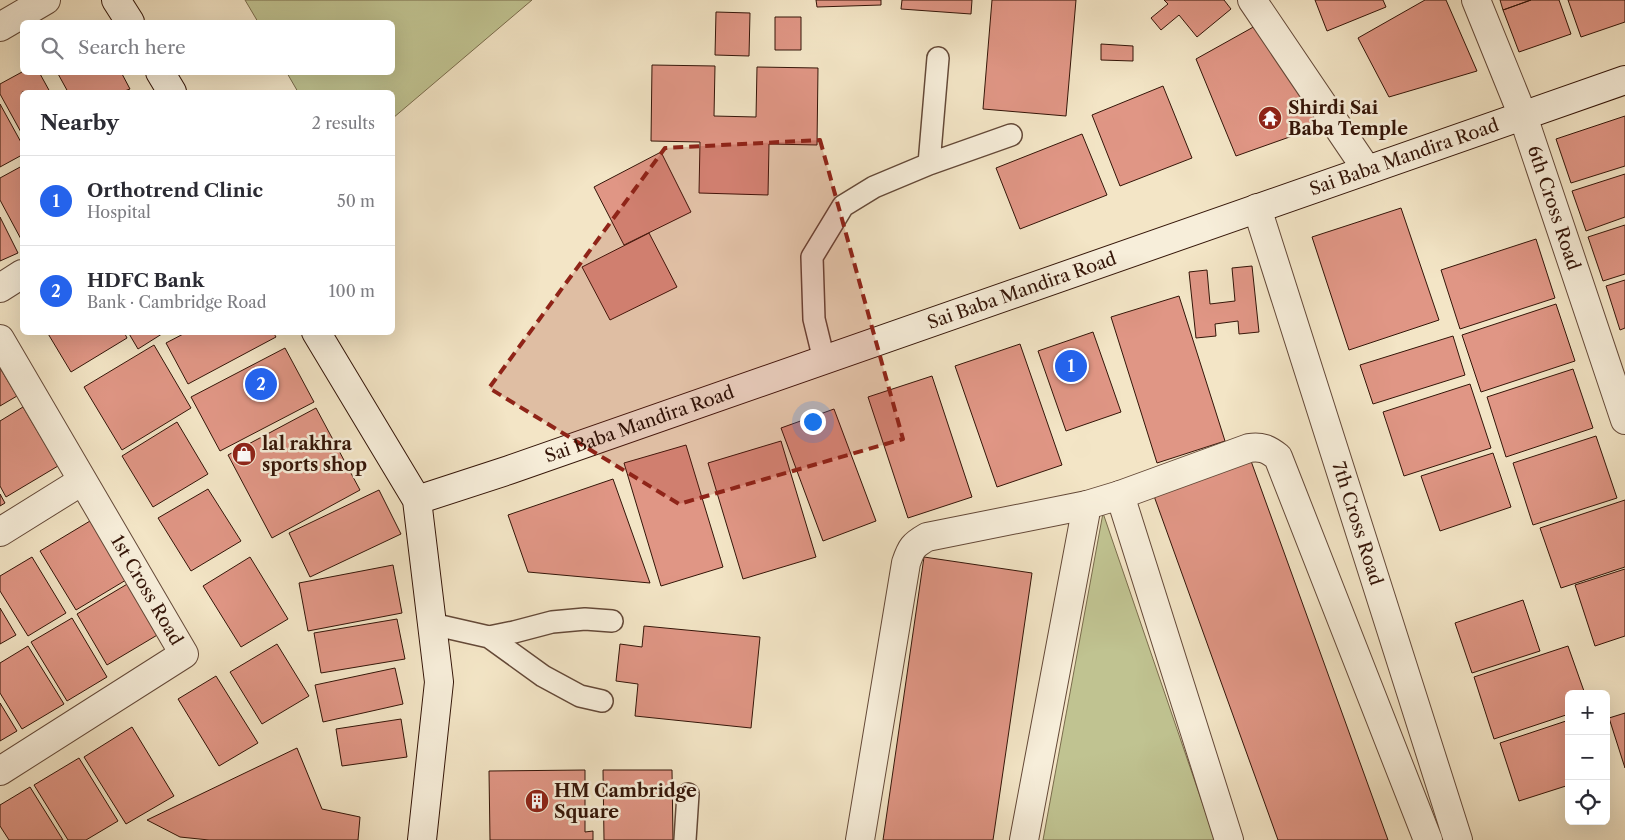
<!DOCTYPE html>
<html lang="en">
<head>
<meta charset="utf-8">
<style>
  :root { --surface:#fff; --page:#f7f7f7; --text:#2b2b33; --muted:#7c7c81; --line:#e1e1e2; --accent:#2563eb }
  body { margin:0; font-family:"Libre Caslon Text",serif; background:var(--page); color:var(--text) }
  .controls { position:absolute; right:15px; bottom:15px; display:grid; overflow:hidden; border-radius:8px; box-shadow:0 5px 20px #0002 }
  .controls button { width:45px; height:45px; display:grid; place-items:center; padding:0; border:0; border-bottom:1px solid var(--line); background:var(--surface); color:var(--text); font:25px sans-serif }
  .you { position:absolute; left:812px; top:421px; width:18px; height:18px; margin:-12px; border:4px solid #fff; border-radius:50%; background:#1a73e8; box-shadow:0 0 0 8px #1a73e833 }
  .badge { display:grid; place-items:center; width:32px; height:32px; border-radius:50%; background:var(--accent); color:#fff; font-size:16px; font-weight:700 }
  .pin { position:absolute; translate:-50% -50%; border:2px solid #fff; box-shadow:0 1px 5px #0006 }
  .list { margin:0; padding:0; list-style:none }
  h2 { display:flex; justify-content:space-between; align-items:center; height:65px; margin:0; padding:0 20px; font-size:21px }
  h2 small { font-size:16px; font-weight:400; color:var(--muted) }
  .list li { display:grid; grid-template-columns:32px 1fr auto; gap:15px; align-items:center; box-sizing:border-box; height:90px; padding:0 20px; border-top:1px solid var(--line) }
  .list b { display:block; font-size:19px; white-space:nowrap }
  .list p { margin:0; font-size:16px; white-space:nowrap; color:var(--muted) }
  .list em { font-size:16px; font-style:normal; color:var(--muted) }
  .icon { flex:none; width:28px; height:28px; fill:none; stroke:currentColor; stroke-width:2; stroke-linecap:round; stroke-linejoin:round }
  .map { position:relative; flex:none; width:1625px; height:840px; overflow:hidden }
  .search { position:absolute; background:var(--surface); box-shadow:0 5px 20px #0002; left:20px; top:20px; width:375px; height:55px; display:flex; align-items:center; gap:12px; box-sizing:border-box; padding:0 18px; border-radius:8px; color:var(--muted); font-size:19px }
  .panel { position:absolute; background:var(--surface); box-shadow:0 5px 20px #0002; left:20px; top:90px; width:375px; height:245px; border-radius:8px }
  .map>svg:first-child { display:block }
</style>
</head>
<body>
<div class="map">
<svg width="1625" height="840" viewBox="0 0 1625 840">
  <rect width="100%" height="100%" fill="#f3e5c6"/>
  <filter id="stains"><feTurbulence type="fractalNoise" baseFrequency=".004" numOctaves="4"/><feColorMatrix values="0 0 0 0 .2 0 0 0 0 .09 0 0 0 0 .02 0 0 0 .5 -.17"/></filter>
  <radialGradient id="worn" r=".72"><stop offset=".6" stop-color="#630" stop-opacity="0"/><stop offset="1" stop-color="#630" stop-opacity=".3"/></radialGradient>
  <path fill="#c0c391" stroke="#7a6c4c" d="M245 0H532L393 118 392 92H298L287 73 392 72V22H258Z
    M1103 513 1215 840H1043Z"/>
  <path fill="#e09685" stroke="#341508" d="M816 0H881V5L817 7Z
    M902 0H972L971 14 901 9Z
    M992 0H1076L1066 116 983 109Z
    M1164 0H1224L1231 9 1197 37 1179 15 1161 30 1151 18 1168 4Z
    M1315 0H1383L1386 7 1327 31Z
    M1425 0H1446L1477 71 1389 97 1358 38Z
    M1500 0H1531L1503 10Z
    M1531 0H1559L1571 34 1519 52 1503 10Z
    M1568 0H1625V22L1581 37Z
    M716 12 750 13 749 56 715 55Z
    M775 17H801V50H775Z
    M1257 25 1329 123 1236 156 1196 59Z
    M1101 44 1133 46V61L1101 60Z
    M652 65 715 66 714 116 756 117 757 67 818 68 817 145 769 144 768 195 699 193 700 142 651 141Z
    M22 72H39L50 92H22V134L0 94V84Z
    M57 72H121L130 89 122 92H68Z
    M1163 86 1192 158 1120 186 1092 115Z
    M0 104 22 144V155L0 167Z
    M1625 116V166L1571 183 1556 139Z
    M1082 134 1107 195 1020 229 996 168Z
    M661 152 691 212 624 245 594 187Z
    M22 166V241L0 200V178Z
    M1625 174V217L1586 231 1572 191Z
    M1401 208 1439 320 1349 350 1312 237Z
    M0 217 18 253 0 261Z
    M1625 225V274L1603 281 1588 237Z
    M649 233 677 287 610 320 582 267Z
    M1536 239 1555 298 1460 329 1441 270Z
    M1252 266 1259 332 1239 334 1238 321 1215 324 1216 336 1196 338 1189 272 1207 270 1210 304 1235 301 1232 268Z
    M1625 280V328L1620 330 1606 286Z
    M1179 296 1225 441 1157 463 1111 317Z
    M1556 304 1575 361 1481 392 1462 335Z
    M47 332H124L127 338 71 372Z
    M128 332H165L138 349Z
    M187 332H273L276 337 188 384 166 343Z
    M1093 332 1121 412 1066 431 1038 351Z
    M1453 336 1465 375 1373 404 1360 365Z
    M1020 344 1062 465 997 487 955 366Z
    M154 345 191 408 122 450 84 387Z
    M285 348 314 402 220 451 191 397Z
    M0 368 17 396 0 406Z
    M1573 369 1593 428 1506 457 1487 397Z
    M932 376 972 497 908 518 868 397Z
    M1470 384 1491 448 1404 476 1383 412Z
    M23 407 58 466 6 497 0 486V421Z
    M316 408 360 490 272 538 228 455Z
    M834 409 876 521 823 541 781 428Z
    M177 422 208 474 153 507 122 456Z
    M1596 436 1617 498 1533 525 1513 463Z
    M781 441 816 557 743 579 708 463Z
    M686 445 723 567 661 586 624 463Z
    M1493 453 1511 507 1440 531 1421 476Z
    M1251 461 1388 840H1278L1154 496Z
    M613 479 650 583 528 572 508 515Z
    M208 489 241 541 191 571 158 518Z
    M379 490 401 534 310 577 289 533Z
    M0 494 5 503 0 506Z
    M1625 500V567L1561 588 1540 528Z
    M90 521 126 580 76 610 40 551Z
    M32 557 66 613 28 636 0 591V576Z
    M250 557 288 619 241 647 203 586Z
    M924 557 1032 573 993 840H883Z
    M393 565 402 613 308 631 299 583Z
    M1625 569V636L1595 646 1575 585Z
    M129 583 159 634 107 665 77 614Z
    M1523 600 1540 651 1472 673 1455 623Z
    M0 608 16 635 0 644Z
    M72 618 107 677 67 701 31 642Z
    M397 619 405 659 321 673 314 633Z
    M644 626 760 637 751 728 635 716 638 684 616 681 620 644 642 647Z
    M277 644 309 696 262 724 230 672Z
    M28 646 64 704 22 729 0 693V663Z
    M1568 646 1585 694H1569V714L1494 739 1474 677Z
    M395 668 403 704 323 722 315 685Z
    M216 676 258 743 219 766 178 699Z
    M0 703 17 731 0 741Z
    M1625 713V768L1609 718Z
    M401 719 407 757 342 766 336 729Z
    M1569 720V785L1519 801 1500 743Z
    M132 727 174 796 126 824 84 757Z
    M297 748 322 809 360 817 358 840H209L180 837 147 820Z
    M79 758 118 821 86 840H68L34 785Z
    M585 770V832L593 831V840H490L489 771Z
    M603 770H672L673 840H604Z
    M30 787 63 840H9L0 826V805Z"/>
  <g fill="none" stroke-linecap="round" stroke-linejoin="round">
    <g stroke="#644938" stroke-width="24">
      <path id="lane" d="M929 164 938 58
        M824 360 814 319 812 257 843 206 874 187 929 164 1011 135
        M432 624 489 637 514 632 552 622 585 619 612 621
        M489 637 543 676 580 696 602 701
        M685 840 688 794"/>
    </g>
    <g stroke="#644938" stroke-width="30">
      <g id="street">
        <path d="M1252 0 1367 170"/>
        <path id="s1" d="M1476 0 1523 116 1625 420"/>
        <path d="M0 27 46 0"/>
        <path id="s2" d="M1257 208 1458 840"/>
        <path d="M0 288 22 274"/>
        <path id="s3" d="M0 339 184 654 0 771"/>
        <path d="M1120 495 1249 448C1261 446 1268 449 1278 457L1428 840"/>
        <path d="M0 532 82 481"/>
        <path d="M860 840 906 563C911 548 913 545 927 537L1087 505"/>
        <path d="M1024 840 1087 505 1120 495 1229 840"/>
      </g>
    </g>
    <g stroke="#341508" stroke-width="30">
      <g id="secondary">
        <path d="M116 0 130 22"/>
        <path d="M160 72 172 92"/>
        <path d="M316 332 417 500 439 682 422 840"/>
        <path id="s4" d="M417 500 509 470 1625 80"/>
      </g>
    </g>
    <use href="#lane" stroke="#f7eeda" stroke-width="21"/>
    <use href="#street" stroke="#f7eeda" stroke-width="28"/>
    <use href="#secondary" stroke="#f7eeda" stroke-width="28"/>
  </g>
  <path fill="#8f2418" fill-opacity="0.2" stroke="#8f2418" stroke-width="4" stroke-dasharray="10 6" stroke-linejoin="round" d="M820 140 903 439 679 504 489 388 665 148Z"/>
  <defs>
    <g id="temple-disc" transform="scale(1.25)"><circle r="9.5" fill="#8f2418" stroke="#f7eeda"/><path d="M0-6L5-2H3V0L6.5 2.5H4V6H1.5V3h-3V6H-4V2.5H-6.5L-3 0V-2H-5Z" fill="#fff"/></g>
    <g id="shop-disc" transform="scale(1.25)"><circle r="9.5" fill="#8f2418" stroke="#f7eeda"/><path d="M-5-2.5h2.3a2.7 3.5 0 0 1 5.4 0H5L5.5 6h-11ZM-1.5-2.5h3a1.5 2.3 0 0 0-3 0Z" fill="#fff"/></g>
    <g id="building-disc" transform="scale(1.25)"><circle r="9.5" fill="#8f2418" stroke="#f7eeda"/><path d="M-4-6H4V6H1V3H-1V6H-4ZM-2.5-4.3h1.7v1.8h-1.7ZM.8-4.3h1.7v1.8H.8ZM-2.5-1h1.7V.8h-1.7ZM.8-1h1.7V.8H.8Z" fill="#fff"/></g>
  </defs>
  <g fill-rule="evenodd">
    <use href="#temple-disc" x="1270" y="118"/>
    <use href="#shop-disc" x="244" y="454"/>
    <use href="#building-disc" x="537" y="801"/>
  </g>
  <g text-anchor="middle" stroke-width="5" stroke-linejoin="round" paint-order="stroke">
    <g font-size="18" font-weight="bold" fill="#341508" stroke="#f7eeda" text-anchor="start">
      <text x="1288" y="114">Shirdi Sai<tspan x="1288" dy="21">Baba Temple</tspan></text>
      <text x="262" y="450">lal rakhra<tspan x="262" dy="21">sports shop</tspan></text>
      <text x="554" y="797">HM Cambridge<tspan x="554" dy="21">Square</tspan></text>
    </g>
    <g font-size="18" fill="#341508" stroke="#f7eeda">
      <text dy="6" stroke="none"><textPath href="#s4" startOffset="1045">Sai Baba Mandira Road</textPath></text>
      <text dy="6" stroke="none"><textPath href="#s1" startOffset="222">6th Cross Road</textPath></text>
      <text dy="6" stroke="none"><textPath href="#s4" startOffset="640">Sai Baba Mandira Road</textPath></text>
      <text dy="6" stroke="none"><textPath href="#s4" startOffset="235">Sai Baba Mandira Road</textPath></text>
      <text dy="6" stroke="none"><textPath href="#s2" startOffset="331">7th Cross Road</textPath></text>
      <text dy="6" stroke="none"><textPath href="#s3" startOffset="291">1st Cross Road</textPath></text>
    </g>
  </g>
  <rect width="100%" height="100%" filter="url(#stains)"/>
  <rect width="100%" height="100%" fill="url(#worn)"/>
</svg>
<div class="controls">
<button>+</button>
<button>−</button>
<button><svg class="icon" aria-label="locate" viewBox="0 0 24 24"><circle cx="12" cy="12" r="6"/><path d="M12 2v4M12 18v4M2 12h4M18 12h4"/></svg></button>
</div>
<div class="you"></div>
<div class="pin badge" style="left:1071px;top:366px">1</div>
<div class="pin badge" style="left:261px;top:384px">2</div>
<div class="search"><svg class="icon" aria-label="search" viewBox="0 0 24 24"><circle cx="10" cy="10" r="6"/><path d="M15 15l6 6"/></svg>Search here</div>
<section class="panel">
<h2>Nearby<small>2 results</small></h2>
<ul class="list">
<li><span class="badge">1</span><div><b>Orthotrend Clinic</b><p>Hospital</p></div><em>50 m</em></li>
<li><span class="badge">2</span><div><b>HDFC Bank</b><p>Bank · Cambridge Road</p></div><em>100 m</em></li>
</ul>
</section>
</div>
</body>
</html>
